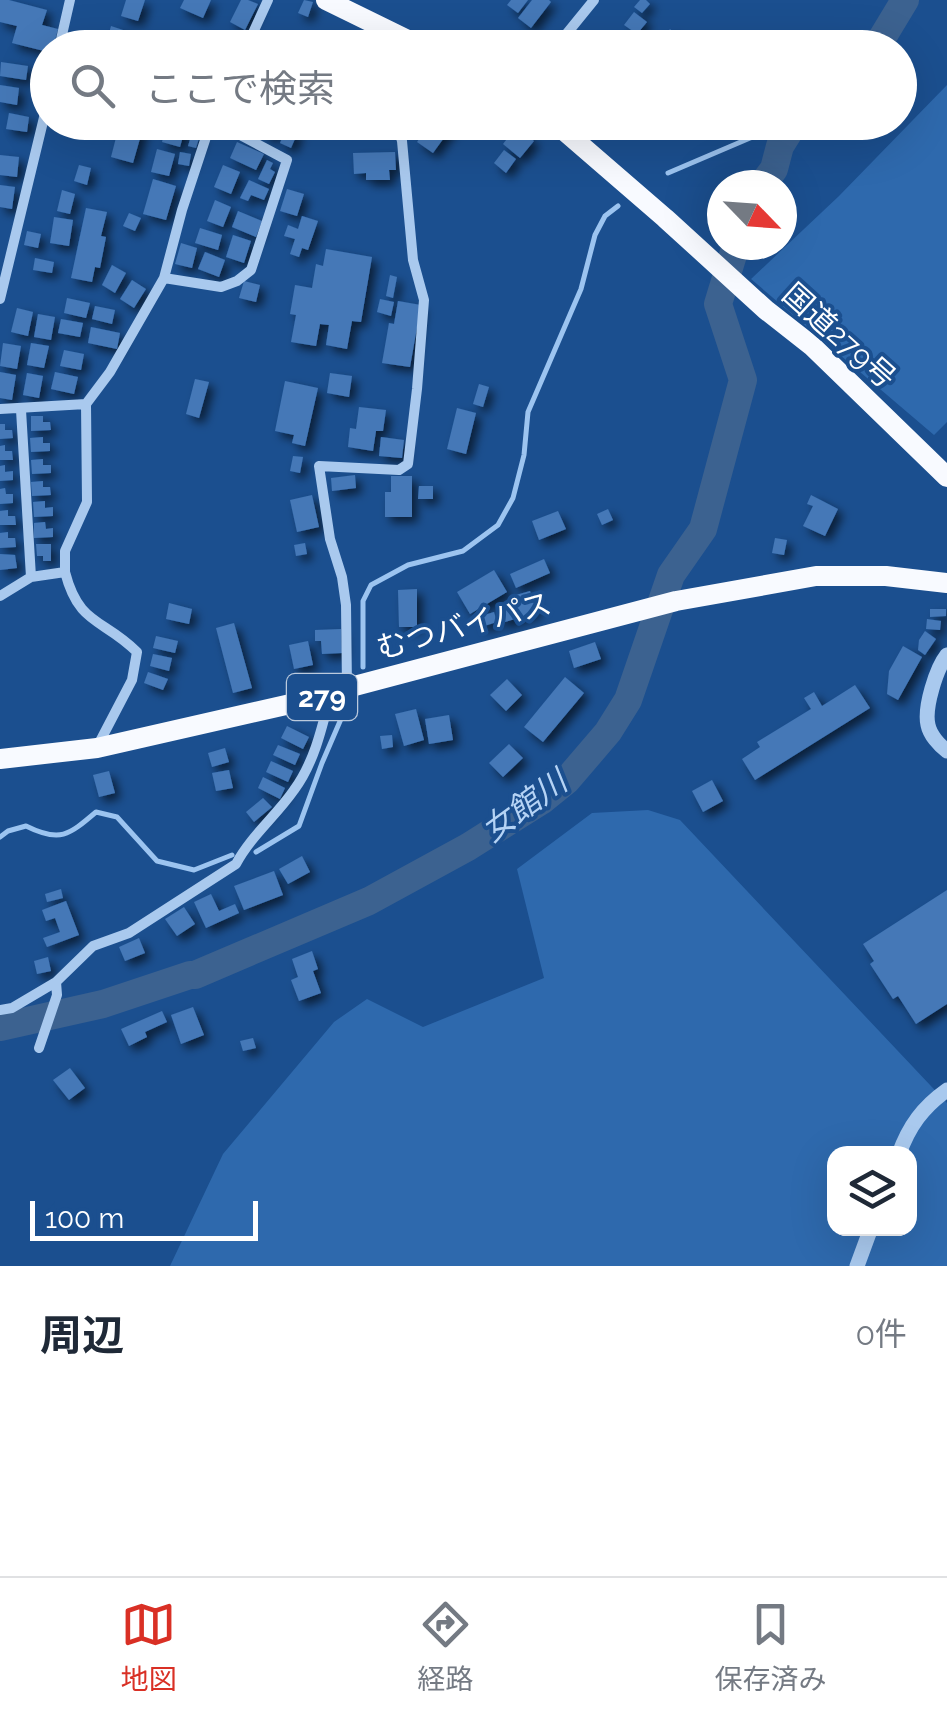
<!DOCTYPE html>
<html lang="ja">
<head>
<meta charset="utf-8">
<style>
  :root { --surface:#fff; --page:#f6f6f7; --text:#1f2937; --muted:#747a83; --line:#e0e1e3; --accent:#d93025 }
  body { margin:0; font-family:Raleway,"Noto Sans JP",sans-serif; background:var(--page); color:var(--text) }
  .controls { position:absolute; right:30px; bottom:30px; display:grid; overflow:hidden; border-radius:20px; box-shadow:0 10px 40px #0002 }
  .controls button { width:90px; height:90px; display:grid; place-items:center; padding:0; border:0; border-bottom:2px solid var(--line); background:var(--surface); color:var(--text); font:50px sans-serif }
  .compass { position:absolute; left:707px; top:170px; width:90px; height:90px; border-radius:50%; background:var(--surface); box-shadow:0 10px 40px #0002; rotate:115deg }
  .scale { position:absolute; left:30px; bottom:25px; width:228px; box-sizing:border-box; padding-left:10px; border:5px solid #fff; border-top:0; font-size:28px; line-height:35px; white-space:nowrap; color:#fff; -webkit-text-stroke:8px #1b4f8f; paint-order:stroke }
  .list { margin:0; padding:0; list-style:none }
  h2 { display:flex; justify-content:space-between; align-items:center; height:130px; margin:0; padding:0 40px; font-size:42px }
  h2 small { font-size:32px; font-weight:400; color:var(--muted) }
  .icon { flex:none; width:55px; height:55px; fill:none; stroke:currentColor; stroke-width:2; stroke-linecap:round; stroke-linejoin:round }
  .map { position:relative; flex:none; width:947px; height:1266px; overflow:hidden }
  .search { position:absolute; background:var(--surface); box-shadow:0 10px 40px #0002; left:30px; right:30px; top:30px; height:110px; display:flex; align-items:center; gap:25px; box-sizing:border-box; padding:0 35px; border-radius:55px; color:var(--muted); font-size:38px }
  .sheet { height:310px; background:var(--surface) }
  nav { display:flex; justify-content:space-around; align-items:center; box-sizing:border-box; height:140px; border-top:2px solid var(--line); background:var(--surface); font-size:28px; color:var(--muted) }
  nav a { display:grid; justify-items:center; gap:5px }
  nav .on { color:var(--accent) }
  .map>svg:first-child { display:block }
</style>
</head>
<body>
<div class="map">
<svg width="947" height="1266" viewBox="0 0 947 1266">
  <defs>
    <filter id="shadow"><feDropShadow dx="5.5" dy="5.5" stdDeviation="5" flood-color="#0009"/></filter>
  </defs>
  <rect width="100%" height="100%" fill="#1b4f8f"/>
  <path fill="#2e69ad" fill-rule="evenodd" d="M947 85V422L934 435 751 279 839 196Z
    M648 810 680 820 947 1103V1266H170L223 1154 334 1022 367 999 423 1027 544 978 517 869 592 813ZM834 1154H910V1228H834Z"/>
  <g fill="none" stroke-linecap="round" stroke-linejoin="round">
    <path stroke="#9cc4f0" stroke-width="5" d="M668 173 750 138 770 122
      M363 667V601L371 585 408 565 463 551 498 525 513 498 524 455 528 412 581 289 595 235 605 216 618 206
      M0 837 8 831 26 826C60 843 69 835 96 812L117 817 157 861 194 870 232 855
      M256 852 299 826 322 763 344 712"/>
    <path stroke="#3c6290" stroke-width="28" d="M876 48 905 0
      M762 185 774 169 780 146 795 122
      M0 1027 103 1004 190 975H195L369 901 468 847 541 801 567 780 608 732 628 700 671 575 703 529 743 380 718 304 736 245"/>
  </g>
  <path fill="#4478b7" filter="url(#shadow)" d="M0 0H9L47 10 42 25 58 29 53 48H48V52L12 43 17 26 0 22Z
    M126 0H145L138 21 121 16Z
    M184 0H211L203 18 180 8Z
    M241 0H248L258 4 245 30 230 22Z
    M304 0 313 2 308 17 298 13Z
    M511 0H528L518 13 507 5Z
    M532 0H549L551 2 531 28 518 18Z
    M640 0H646L650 4 642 13 634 7Z
    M634 12 647 22 637 34 624 25Z
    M111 26 135 34 131 48H105Z
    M670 29 680 38 672 48H655Z
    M204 38 223 48H198Z
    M1 62 28 66 26 80 0 76Z
    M0 85 19 88 17 105 0 102Z
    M9 113 29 117 27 132 6 129Z
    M120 122 143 128 133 163 111 157Z
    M167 122 186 126 180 147 162 142Z
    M268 122H280L273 138 263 133Z
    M431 122 454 124 433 153 417 142Z
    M287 127 298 132 291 148 280 143Z
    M516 127 534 141 520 158 503 144Z
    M192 133 200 135 196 148 188 146Z
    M237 142 264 154 256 170 230 158Z
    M157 149 175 154 169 176 151 172Z
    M504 150 516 159 506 173 494 163Z
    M180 152 191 154 189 166 178 164Z
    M395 152 396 170H389L390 180H366V173L354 174 353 153Z
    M0 155 19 157 17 177 0 175Z
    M267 160 273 163 270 169 275 172 269 184 258 179Z
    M79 165 91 168 87 185 74 181Z
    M223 165 240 172 231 194 214 187Z
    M153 179 176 186 166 220 143 214Z
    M249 180 269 189 264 200 251 195 248 201 240 198Z
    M0 185 15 187 12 209 0 207Z
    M287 189 304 194 297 216 280 211Z
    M62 190 75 194 70 214 57 211Z
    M215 200 231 207 223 227 207 221Z
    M86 208 107 212 101 236 106 237 100 268 95 267 92 282 71 278Z
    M238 211 262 221 256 237 232 227Z
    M129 213 141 218 135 231 123 226Z
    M302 216 318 221 308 250 302 248 299 257 290 254 295 239 284 236 288 225 298 229Z
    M54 217 73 220 69 246 50 243Z
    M200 228 222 235 218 250 195 243Z
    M27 231 41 234 38 248 24 245Z
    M233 235 251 241 244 263 226 257Z
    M181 243 197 248 192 268 175 264Z
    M326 249 372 257 361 322 352 321 347 349 326 345 329 325 320 324 316 346 291 342 296 315 290 314 295 285 312 288 316 264 323 266Z
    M205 252 225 260 219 277 198 269Z
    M35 258 54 262 52 273 33 270Z
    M112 265 126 273 115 293 102 285Z
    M390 275 397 277 393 298 386 296Z
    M132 280 146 289 134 308 120 299Z
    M244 281 260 285 256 302 239 298Z
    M67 298 90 303 86 318 64 313Z
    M380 299 394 302 391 316 377 312Z
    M398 301 421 305 410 367 382 363 389 323 394 324Z
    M95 306 115 310 112 324 92 319Z
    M17 308 33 312 28 336 11 332Z
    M38 314 55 317 51 340 34 337Z
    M61 319 83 323 80 337 58 333Z
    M91 327 120 333 117 349 88 343Z
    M3 343 21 346 17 369 0 366Z
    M31 343 49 346 44 368 27 365Z
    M64 350 84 354 81 370 60 366Z
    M0 372 16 375 12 400 0 398Z
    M55 372 78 377 74 394 51 389Z
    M27 373 43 376 39 398 23 395Z
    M330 373 352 376 349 397 327 393Z
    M195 379 209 382 199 418 186 414Z
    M285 381 318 388 305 446 292 443 294 435 275 431Z
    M479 384 489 387 483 407 473 404Z
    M359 407 386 410 383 431H376L373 451 348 447 350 428 356 429Z
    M457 408 476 413 466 454 447 449Z
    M31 416H43V422H50L51 430 31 431Z
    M0 424H5V430H12L13 438 0 439Z
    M43 437V443H50V451L31 452 30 438Z
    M381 437 404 440 402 458 379 456Z
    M5 445V451H12L13 460H0V446Z
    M293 456 303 457 300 473 290 471Z
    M43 459V465H51V473L32 474 31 460Z
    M5 465V472L13 471V480L0 481V466Z
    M355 475 356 488 332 491 331 478Z
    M391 476H412V517H385V492H391Z
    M43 481V487H50L51 495 32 496 31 482Z
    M419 486H433V499H418Z
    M5 488 6 494H13V503L0 504V489Z
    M312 495 319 527 297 532 290 500Z
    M811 495 838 509 825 536 803 526 813 506 807 504Z
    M45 501V508L53 507V516L34 517 33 502Z
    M608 509 613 520 602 525 597 514Z
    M8 510V516H15L16 525H0V511Z
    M558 511 566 529 539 540 532 521Z
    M45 522 46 529 53 528V537L34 538V523Z
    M8 532V538H15L16 547 0 548V533Z
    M775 538 787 540 784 555 772 553Z
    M305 543 307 554 296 556 294 545Z
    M36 544H51V561H43V556H37Z
    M0 554 15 555 17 568 0 570Z
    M544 559 550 573 516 588 510 574Z
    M494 570 507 592 470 614 457 592Z
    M417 589V627H399L398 590Z
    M530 591 537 612 502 623 498 609 519 603 516 595Z
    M169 603 192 609 189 624 166 619Z
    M930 609H946V616L930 617Z
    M494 612 497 622 481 627 478 617Z
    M927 619 941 621 940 630 926 629Z
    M234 623 252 688 233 693 216 628Z
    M341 629 342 653 322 654 321 641H315V630Z
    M925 631 936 639 925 655 918 650 919 640Z
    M156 636 178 641 175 653 153 648Z
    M308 641 313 665 294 669 289 645Z
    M595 642 601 659 574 668 569 651Z
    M903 646 922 657 898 700 887 694 889 671Z
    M153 654 172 658 169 671 150 666Z
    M148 672 168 679 163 690 144 683Z
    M565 677 584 693 543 742 524 727Z
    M507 679 522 695 506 711 490 695Z
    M855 685 870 708 755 780 742 759 760 747 757 742 811 709 804 698 814 692 822 706Z
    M416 709 424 740 404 746 395 714Z
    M449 715 453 740 429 744 425 719Z
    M287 726 309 737 303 749 281 738Z
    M392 735 393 747 382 749 380 736Z
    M509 744 523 758 503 777 489 763Z
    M278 745 300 754 295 765 273 755Z
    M225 748 229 762 212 767 208 753Z
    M271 761 293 771 288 782 266 772Z
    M229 770 233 788 216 791 212 773Z
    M109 771 115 793 99 797 93 775Z
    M263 777 285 788 280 799 258 788Z
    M712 780 723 801 703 812 692 791Z
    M263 798 272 807 254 822 246 812Z
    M302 856 310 872 288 884 279 869Z
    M274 871 283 895 244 910 234 886Z
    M61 889 63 898 47 902 45 894Z
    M947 890V1004L916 1024 898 996 893 999 870 964 874 961 863 944Z
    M211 894 219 911 235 904 239 913 206 928 194 902Z
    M66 901 79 935 47 947 43 938 60 932 55 918 46 921 42 910Z
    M184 907 195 924 177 936 165 919Z
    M139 938 145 953 125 961 119 947Z
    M312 951 318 969 313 971 321 993 299 1001 291 980 298 977 292 959Z
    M48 957 51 971 37 974 34 961Z
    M193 1007 204 1035 181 1044 171 1015Z
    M162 1011 167 1022 145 1032 147 1037 129 1046 121 1029Z
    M253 1038 256 1048 243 1051 240 1041Z
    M70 1068 85 1088 69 1100 53 1080Z"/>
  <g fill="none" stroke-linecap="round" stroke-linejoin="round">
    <path stroke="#a9c9ee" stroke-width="10" d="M59 48 70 0
      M246 48 268 0
      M372 48 382 28
      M555 48 594 0
      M164 278 221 287 237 281 251 270 287 160 216 122
      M0 299 48 101
      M0 409 86 404
      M21 410 31 577
      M65 572V551L87 502 86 404 110 372 164 278 182 210 211 122
      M0 596 31 577 65 572C79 626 103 618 137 652L132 680 97 747
      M347 688 346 605 342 577 330 539 319 466 399 470 408 464 417 389 424 300 413 260 402 141 396 122
      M0 1010 12 1008 56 982
      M39 1048 57 995 56 982 93 946 129 933 236 864C251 836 276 816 294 790 314 763 322 728 330 696"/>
    <path stroke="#a9c9ee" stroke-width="15" d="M947 655C936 669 924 708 928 725 930 735 939 745 947 751
      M899 1154C909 1126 923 1107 947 1090
      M857 1266 871 1228"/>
    <path stroke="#f8faff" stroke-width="20" d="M326 0 424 48
      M554 122 665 218 766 310 812 346 947 477
      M0 759 97 748 330 695 347 688 676 601 816 576H886L947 583"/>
  </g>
  <g text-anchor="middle" stroke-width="8" stroke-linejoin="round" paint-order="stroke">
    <rect fill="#1b4f8f" stroke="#bbcadd" stroke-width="2.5" x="287" y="674" width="70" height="46" rx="8"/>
    <g font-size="28" font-weight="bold" fill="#fff">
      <text x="322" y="707">279</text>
    </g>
    <g font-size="30" fill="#fff" stroke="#1b4f8f">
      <text transform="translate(839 336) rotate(42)" y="10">国道279号</text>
      <text transform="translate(464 626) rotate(-15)" y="10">むつバイパス</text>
    </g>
    <g font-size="32" font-style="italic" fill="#b5d3f5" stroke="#1b4f8f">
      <text transform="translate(524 806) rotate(-36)" y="11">女館川</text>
    </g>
  </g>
</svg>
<div class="controls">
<button><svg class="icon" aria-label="layers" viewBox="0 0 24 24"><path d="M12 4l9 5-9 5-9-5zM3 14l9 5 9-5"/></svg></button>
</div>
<svg class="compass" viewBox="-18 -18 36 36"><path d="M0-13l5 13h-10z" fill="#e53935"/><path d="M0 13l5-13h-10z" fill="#747a83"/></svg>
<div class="scale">100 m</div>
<div class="search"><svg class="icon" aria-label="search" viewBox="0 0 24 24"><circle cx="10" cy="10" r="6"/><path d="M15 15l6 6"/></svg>ここで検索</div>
</div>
<section class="sheet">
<h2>周辺<small>0件</small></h2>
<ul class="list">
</ul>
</section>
<nav>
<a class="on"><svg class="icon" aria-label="map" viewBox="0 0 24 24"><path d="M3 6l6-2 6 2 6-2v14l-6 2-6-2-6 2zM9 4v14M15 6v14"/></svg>地図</a>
<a><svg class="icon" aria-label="directions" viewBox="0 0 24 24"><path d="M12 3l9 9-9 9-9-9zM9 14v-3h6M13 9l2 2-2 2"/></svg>経路</a>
<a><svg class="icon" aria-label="saved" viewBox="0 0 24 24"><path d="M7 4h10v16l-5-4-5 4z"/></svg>保存済み</a>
</nav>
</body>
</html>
